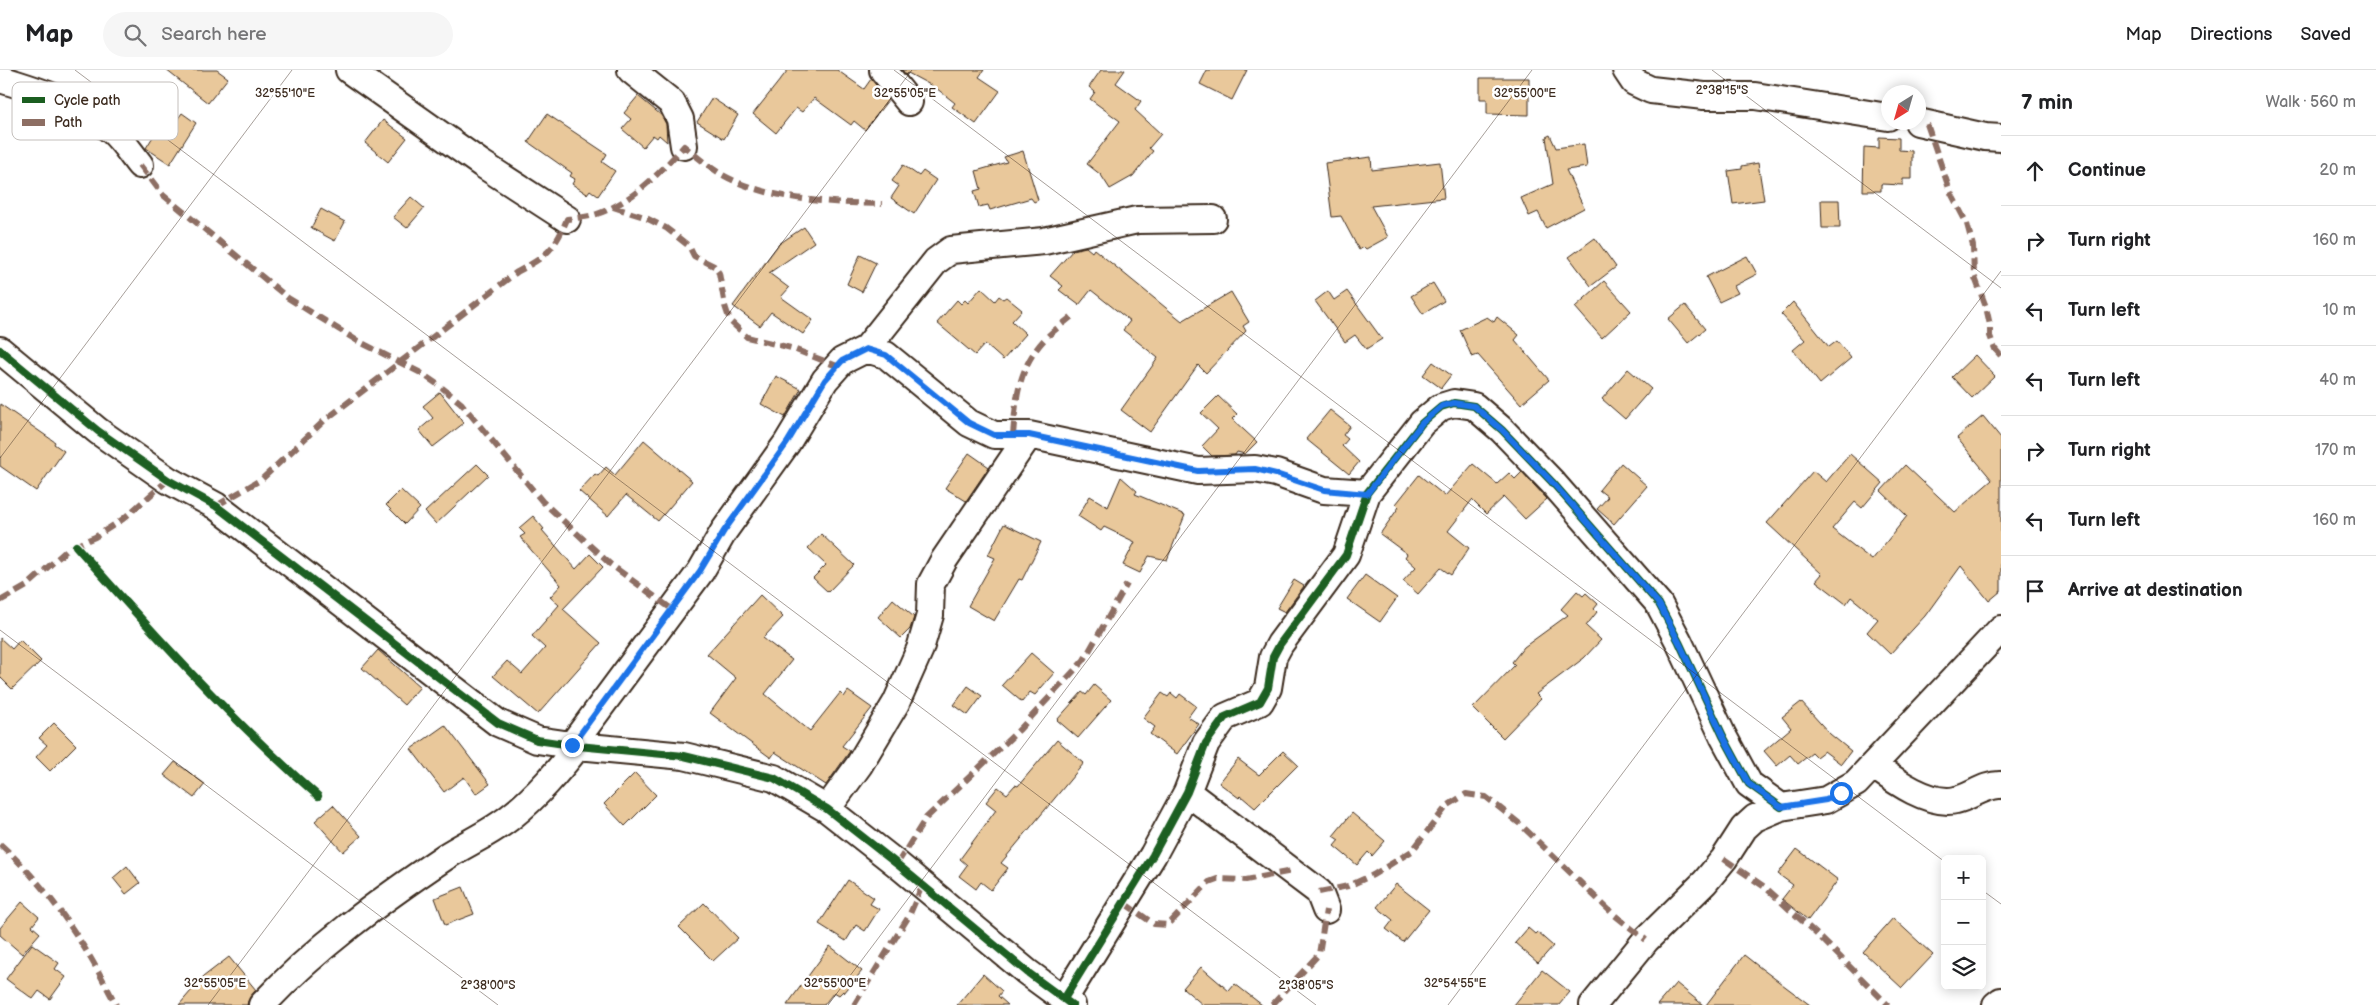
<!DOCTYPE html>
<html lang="en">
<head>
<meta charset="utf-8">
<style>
  :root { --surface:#fff; --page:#f6f6f6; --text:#202124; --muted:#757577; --line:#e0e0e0 }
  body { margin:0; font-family:"Balsamiq Sans",sans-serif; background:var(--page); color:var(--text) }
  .controls { position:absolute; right:15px; bottom:15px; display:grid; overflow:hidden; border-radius:8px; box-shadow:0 2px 12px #0003 }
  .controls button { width:45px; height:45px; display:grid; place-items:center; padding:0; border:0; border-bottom:1px solid var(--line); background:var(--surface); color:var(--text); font:25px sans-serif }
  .compass { position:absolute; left:1881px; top:15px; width:45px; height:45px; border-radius:50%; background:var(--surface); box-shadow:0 2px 12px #0003; rotate:217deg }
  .stop { position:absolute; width:15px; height:15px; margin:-11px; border:4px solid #1a73e8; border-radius:50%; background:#fff }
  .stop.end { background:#1a73e8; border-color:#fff; box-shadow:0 1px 5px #0008 }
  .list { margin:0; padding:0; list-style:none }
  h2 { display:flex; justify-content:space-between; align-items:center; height:65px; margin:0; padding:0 20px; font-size:21px }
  h2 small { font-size:16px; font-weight:400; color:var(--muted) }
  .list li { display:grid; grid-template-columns:32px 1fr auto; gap:15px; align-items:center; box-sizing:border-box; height:70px; padding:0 20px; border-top:1px solid var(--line) }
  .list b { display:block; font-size:19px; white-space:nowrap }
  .list em { font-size:16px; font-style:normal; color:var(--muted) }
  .icon { flex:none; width:28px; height:28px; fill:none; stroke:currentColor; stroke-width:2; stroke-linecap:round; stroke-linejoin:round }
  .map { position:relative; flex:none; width:2001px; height:935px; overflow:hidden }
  header { display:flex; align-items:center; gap:30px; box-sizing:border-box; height:70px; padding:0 25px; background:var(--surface); border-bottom:1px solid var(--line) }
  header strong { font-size:24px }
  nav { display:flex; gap:28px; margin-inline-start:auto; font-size:18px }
  .search { width:350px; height:45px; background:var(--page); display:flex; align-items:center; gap:12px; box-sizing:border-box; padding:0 18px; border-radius:28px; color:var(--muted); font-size:19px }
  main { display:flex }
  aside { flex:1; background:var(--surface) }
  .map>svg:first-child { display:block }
</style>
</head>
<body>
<header>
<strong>Map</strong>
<div class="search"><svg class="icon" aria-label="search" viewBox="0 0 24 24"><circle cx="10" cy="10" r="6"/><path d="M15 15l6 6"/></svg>Search here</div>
<nav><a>Map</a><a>Directions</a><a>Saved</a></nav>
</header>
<main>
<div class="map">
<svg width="2001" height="935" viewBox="0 0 2001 935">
  <rect width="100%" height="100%" fill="#fff"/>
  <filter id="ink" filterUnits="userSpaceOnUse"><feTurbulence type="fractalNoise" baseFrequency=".02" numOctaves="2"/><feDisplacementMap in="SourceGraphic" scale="10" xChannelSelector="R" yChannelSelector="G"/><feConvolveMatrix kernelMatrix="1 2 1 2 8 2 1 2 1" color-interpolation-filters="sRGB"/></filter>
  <g filter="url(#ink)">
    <path fill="#e9c89b" stroke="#3b2a1e" d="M166 0H217L228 8 208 33Z
      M788 0H837L864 19 871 9 888 30 865 60 854 51 851 55 814 28 802 42 796 38 776 63 753 44Z
      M902 0H984L979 7 1000 21 976 54 952 37 955 33 936 18 908 3 906 5Z
      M1101 0H1125L1116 13 1141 31 1135 40 1161 64 1149 78 1153 81 1133 106 1110 119 1101 105 1087 94 1120 51 1090 29 1095 22 1089 17Z
      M1207 0H1247L1232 30 1200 14Z
      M1480 8H1529V45L1487 44V29H1480Z
      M638 26 661 45 666 54 667 72 659 65 657 68 653 65 643 77 622 59 631 49 624 43Z
      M712 28 738 45 724 69 697 52Z
      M182 43 196 53 170 94 146 78 167 44 176 51Z
      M547 44 607 84 602 92 615 101 598 126 590 120 587 124 572 114 575 109 570 106 572 103 528 72Z
      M383 50 407 68 388 92 365 73Z
      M1550 65 1556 78 1584 74 1587 97 1566 100 1584 138 1546 158 1538 142 1529 146 1521 128 1553 114 1546 67Z
      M1879 67 1899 68V80L1912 81V109H1903V115L1881 114V121H1863L1864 77 1879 78Z
      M1023 81 1038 130 1034 132 1031 128 990 140 988 135 979 137 974 121 981 119 976 101 1007 92 1004 87Z
      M1371 87 1372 100 1440 92 1444 128 1371 136 1388 167 1366 179 1364 177 1359 180 1341 146 1332 147 1325 93Z
      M1758 93 1764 130 1733 134 1728 101 1742 99V96Z
      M903 95 919 106 923 101 936 110 914 144 891 128 899 116 892 111Z
      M411 127 424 138 407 158 393 147Z
      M1821 130H1839L1840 158H1822Z
      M321 139 345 152 335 171 311 158Z
      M804 157 814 172 769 203 789 218 781 227 813 250 803 264 771 242 760 256 733 236 779 174Z
      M1595 168 1616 197 1591 216 1569 187Z
      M1086 177 1092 182 1094 179 1182 251 1231 222 1249 252 1243 256 1246 261 1206 303 1198 295 1150 362 1121 340 1158 288 1123 260 1130 251 1091 220 1079 235 1059 220 1063 216 1050 206 1073 180Z
      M860 185 876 193 862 222 847 214Z
      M1747 186 1757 204 1734 216 1738 223 1719 232 1706 207Z
      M1604 211 1631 241 1602 268 1575 237Z
      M1433 213 1444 231 1423 244 1411 226Z
      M981 218 995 231 999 226 1003 229 1006 227 1022 240 1012 251 1026 264 1003 290 985 274 975 285 937 253 957 230 961 234 965 230 968 233Z
      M1328 221 1334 230 1347 221 1382 269 1366 279 1355 265 1345 272 1315 231Z
      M1793 232 1829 277 1837 271 1851 288 1820 314 1793 280 1805 270 1781 244Z
      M1685 235 1705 259 1688 273 1668 249Z
      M1487 247 1494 252 1497 247 1519 265 1515 270 1549 310 1521 334 1478 285 1472 287 1460 260Z
      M1975 285 1995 306 1972 328 1952 307Z
      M1433 292 1451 305 1441 318 1423 305Z
      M1628 299 1651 319 1625 349 1602 329Z
      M776 306 801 319 785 347 761 334Z
      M440 322 464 353 433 377 419 360 433 348 423 336Z
      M1218 326 1237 344 1232 349 1257 372 1245 384 1237 382 1235 385 1212 386 1202 376 1218 359 1201 343Z
      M0 334 55 372 54 374 64 381 36 421 0 396Z
      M1330 340 1350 356 1343 365 1348 369 1342 376 1359 392 1349 404 1306 369Z
      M1983 346 2001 368V521L1989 531 1961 496 1925 546 1890 584 1867 562 1878 549 1851 527 1846 534 1816 511 1822 504 1767 453 1813 401 1826 412 1850 384 1883 413 1862 438 1855 432 1832 459 1872 490 1907 446 1881 421 1905 395 1955 442 1992 410 1957 368Z
      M644 370 692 411 658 451 626 425 608 446 579 421 595 404 598 406 606 397 615 405Z
      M969 383 989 397 966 431 945 418Z
      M1621 393 1647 416 1614 454 1597 439 1608 427 1599 420Z
      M477 394 488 405 436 454 425 442Z
      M1473 394 1497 414 1509 403 1515 409 1522 402 1547 429 1525 449 1504 427 1486 444 1472 430 1448 461 1469 478 1451 505 1441 498 1418 524 1403 511 1416 497 1405 487 1407 484 1380 464 1399 437 1396 434 1419 405 1445 426Z
      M1121 407 1137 421 1135 424 1185 445 1167 490 1149 486 1140 503 1123 495 1135 472 1104 457 1101 461 1078 446 1090 426 1108 437Z
      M401 420 420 438 405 454 386 435Z
      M533 446 544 459 542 460 576 499 590 484 603 497 563 539 601 573 538 644 493 606 507 591 522 604 545 578 532 566 559 535 550 527 561 515 520 467 525 464 519 458Z
      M1004 454 1041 472 1022 510 1019 509 994 551 968 536 995 488 988 485Z
      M821 464 854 495 828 522 813 508 826 495 808 478Z
      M1365 505 1397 528 1380 552 1347 529Z
      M1294 510 1304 516 1285 542 1277 538Z
      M1577 521 1583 526 1586 523 1598 534 1594 539 1597 542 1586 556 1601 570 1584 588 1536 624 1541 629 1503 668 1473 638 1515 595 1512 592 1524 577 1568 545 1561 539Z
      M760 525 783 547 763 568 792 590 765 624 810 661 840 623 844 627 848 621 872 638 842 676 850 681 826 715 775 682 771 688 710 643 736 608 707 584Z
      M893 529 914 547 910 559 901 568 878 547Z
      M0 568 12 579 20 570 41 591 12 619 0 607Z
      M378 580 420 617 404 635 362 598Z
      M1031 583 1054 603 1035 625 1030 622 1022 632 1002 615Z
      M1094 615 1111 630 1078 668 1057 650 1082 622 1086 625Z
      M968 616 982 626 968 645 954 635Z
      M1162 623 1168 627 1171 623 1177 628 1180 624 1196 636 1188 647 1199 654 1177 684 1150 664 1155 657 1143 648Z
      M1801 632 1830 664 1851 681 1841 694 1824 681 1816 687 1812 683 1798 694 1790 685 1777 696 1764 681 1791 658 1782 647Z
      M54 653 76 675 50 701 36 687 47 675 39 668Z
      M445 655 490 714 476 724 464 707 444 722 411 679Z
      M1057 670 1084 693 1001 793 1008 798 991 820 981 812 976 819 959 806 967 795 960 789 996 740 986 732 998 717 1007 724 1015 715 1018 716Z
      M1283 681 1298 695 1255 738 1241 726 1239 728 1219 713 1238 689 1259 705Z
      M175 692 205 714 194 728 164 705Z
      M635 703 656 725 625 756 604 734Z
      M333 735 361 766 343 782 315 751Z
      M1352 743 1385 771 1372 786 1368 782 1357 795 1334 776 1339 770 1333 766Z
      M1797 779 1838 810 1808 850 1782 829 1793 815 1778 804Z
      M127 796 140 813 126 824 113 808Z
      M848 810 874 828 870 834 879 839 865 861 856 855 846 871 819 854Z
      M1396 814 1429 840 1403 872 1386 859 1393 850 1377 837Z
      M463 817 474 844 445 855 435 828Z
      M22 832 39 847 32 856 40 863 22 884 0 865V858Z
      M704 833 738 868 713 891 679 857Z
      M1893 848 1933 885 1902 918 1863 882Z
      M1528 858 1535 864 1537 862 1553 876 1538 893 1515 873Z
      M32 874 59 893 55 899 66 907 50 929 39 921 33 929 6 909Z
      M830 876 862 901 844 923 843 921 839 925 834 922 824 935H787Z
      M1744 885 1758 896 1810 935H1706Z
      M229 887 256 920 248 931 247 935H179L203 907Z
      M1201 897 1229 921 1235 914 1262 935H1203L1183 918Z
      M1542 900 1570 922 1559 935H1514Z
      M983 904 1002 921 998 926 1008 935H957Z
      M1676 913 1703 935H1657Z"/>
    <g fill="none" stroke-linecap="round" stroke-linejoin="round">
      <g stroke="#3b2a1e" stroke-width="30">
        <path id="minor" d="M349 0 482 94 567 149
          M631 0 672 33 680 49 684 76
          M883 0 909 32
          M1626 0 1634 12 1651 20 1704 26H1755L1888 47
          M0 9C40 21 78 33 111 60 122 69 131 84 140 95
          M1918 52 1985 67 2001 68
          M866 279 936 191 951 180 1044 171 1137 150 1213 149
          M0 280 98 361 168 410 216 436 498 653 537 670 578 676 684 686 774 708 827 739 897 794 1027 902 1072 935
          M572 675 701 501 724 461 787 373 825 310 842 291 866 279 886 285 969 353 994 365H1029L1198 401 1255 399 1276 403 1324 420 1367 423
          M1874 696C1895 711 1930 736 1956 730 1971 727 1985 714 2001 715
          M1187 722 1319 822 1326 840
          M827 739 859 695 896 633 920 579 930 545 931 514 944 490 1029 365
          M1064 929 1153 785 1187 722 1206 673 1225 647 1260 632 1268 618 1273 587 1280 574 1346 485 1367 423 1422 353 1441 337 1454 333 1474 336 1502 360 1552 412 1659 534 1679 572 1723 666 1749 714 1781 737
          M262 935C315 878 381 830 445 787 467 773 493 762 513 745 538 725 558 701 578 676
          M1593 935 1646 870 1705 812 1724 789 1744 758 1755 748 1781 737 1826 730 1856 713 2001 559
          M1996 935 2001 931"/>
      </g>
      <use href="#minor" stroke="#fff" stroke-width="26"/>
      <path stroke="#8d6e63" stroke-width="6" stroke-dasharray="12 6" stroke-linecap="butt" d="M1927 54 1950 121 1967 154 1973 176 1974 205 1986 237 1990 255V266L1995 279 2001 286
        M140 95 163 125 288 228 356 270 421 303 440 316 461 333 542 431 610 494 673 540
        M613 137 644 147 666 158 689 176 694 186 714 196 719 203 725 236 730 251 747 267 791 278 837 296
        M1013 365C1016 329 1018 299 1043 271 1051 262 1063 254 1072 246
        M216 436 262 409 325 350 517 202C546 186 554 181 567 149 577 148 588 147 597 144 632 132 660 103 684 76 696 86 708 96 721 104 766 130 830 133 882 134
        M0 531 27 516 68 479 95 467 123 449 168 410
        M0 774C50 819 86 875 116 935
        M1724 789 1766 818 1822 869 1888 935
        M897 794 926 748 1020 659 1084 590 1127 514
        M1319 822 1348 816 1373 805 1412 781 1447 736 1466 724 1486 727 1520 754 1612 843 1646 870
        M1124 833 1154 854 1168 855 1209 812 1217 809 1246 810 1292 801
        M854 935 909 846 922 816
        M1272 935 1319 884 1326 840"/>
      <g stroke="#fff" stroke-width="11">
        <path id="cycleway" d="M0 280 98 361 168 410 216 436 498 653 537 670 578 676 684 686 774 708 827 739 897 794 1027 902 1072 935
          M76 476C153 563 230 649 318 726
          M1064 929 1153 785 1187 722 1206 673 1225 647 1260 632 1268 618 1273 587 1280 574 1346 485 1367 423 1422 353 1441 337 1454 333 1474 336 1502 360 1552 412 1659 534 1679 572 1723 666 1749 714 1781 737"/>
      </g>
      <use href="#cycleway" stroke="#1b5e20" stroke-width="8"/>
    </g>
  </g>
  <g fill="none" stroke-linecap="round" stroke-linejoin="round" filter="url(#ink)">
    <path stroke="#1a73e8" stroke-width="6" d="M572 675 700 501 724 461 787 373 825 310 842 291 866 279 886 285 969 353 994 365H1029L1198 401 1255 399 1276 404 1324 420 1367 424 1422 353 1442 336 1454 333 1474 336 1502 360 1552 412 1659 534 1679 572 1723 666 1749 714 1781 737 1826 730 1841 723"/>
  </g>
  <path fill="none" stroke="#3b2a1e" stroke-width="1" stroke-opacity="0.45" d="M75 0 1316 935M894 0 1945 792M1712 0 2001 218M0 388 292 0M0 560 498 935M1982 820 2001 834M208 935 912 0M828 935 1532 0M1448 935 2001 201"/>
  <rect x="12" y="12" width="166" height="58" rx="8" fill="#fff" stroke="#c4bfbc" stroke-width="1"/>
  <rect x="22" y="27" width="23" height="6" fill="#1b5e20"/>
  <rect x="22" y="49" width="23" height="7" fill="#8d6e63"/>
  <g font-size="14" fill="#3b2a1e">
    <text x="54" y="35">Cycle path</text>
    <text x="54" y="57">Path</text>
  </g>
  <g font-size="12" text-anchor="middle" fill="#3b2a1e" stroke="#fff" stroke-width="5" stroke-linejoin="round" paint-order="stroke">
    <text x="1722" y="24">2°38'15"S</text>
    <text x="285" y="27">32°55'10"E</text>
    <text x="905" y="27">32°55'05"E</text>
    <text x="1525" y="27">32°55'00"E</text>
    <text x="215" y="917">32°55'05"E</text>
    <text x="835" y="917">32°55'00"E</text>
    <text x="1455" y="917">32°54'55"E</text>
    <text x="488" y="919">2°38'00"S</text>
    <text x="1306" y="919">2°38'05"S</text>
  </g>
</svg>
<div class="controls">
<button>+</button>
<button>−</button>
<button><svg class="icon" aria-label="layers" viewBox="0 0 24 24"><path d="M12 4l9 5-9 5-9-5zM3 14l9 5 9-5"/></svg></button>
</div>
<svg class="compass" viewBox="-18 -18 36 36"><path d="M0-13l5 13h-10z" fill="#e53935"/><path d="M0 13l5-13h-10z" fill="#757577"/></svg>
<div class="stop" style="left:1841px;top:723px"></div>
<div class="stop end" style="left:572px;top:675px"></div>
</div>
<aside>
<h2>7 min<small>Walk · 560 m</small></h2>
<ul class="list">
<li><svg class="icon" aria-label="ahead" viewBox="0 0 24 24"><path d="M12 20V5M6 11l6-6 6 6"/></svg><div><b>Continue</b></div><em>20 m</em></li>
<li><svg class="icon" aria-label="right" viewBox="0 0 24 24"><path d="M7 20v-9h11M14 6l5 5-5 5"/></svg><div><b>Turn right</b></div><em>160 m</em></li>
<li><svg class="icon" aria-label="left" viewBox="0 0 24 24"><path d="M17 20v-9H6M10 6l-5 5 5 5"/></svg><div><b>Turn left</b></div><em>10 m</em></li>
<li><svg class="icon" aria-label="left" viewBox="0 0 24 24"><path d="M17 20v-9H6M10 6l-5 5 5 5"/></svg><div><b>Turn left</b></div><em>40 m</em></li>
<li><svg class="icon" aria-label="right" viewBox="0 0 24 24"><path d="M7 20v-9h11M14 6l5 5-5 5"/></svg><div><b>Turn right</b></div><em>170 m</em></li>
<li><svg class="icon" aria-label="left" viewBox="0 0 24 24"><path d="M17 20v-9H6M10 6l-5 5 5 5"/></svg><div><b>Turn left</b></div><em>160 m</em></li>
<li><svg class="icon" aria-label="arrive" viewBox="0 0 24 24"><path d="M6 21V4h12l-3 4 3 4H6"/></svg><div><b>Arrive at destination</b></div></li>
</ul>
</aside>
</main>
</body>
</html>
